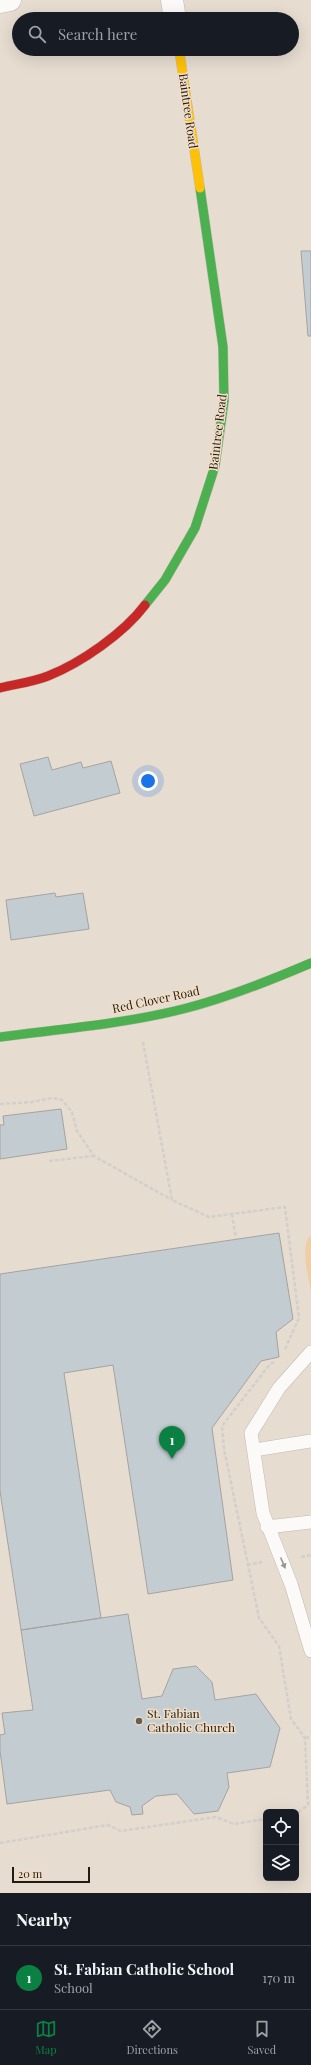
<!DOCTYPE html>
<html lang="en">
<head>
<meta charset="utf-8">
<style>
  :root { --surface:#171b24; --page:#242831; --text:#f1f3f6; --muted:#9ea1a6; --line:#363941; --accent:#0b8043 }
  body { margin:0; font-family:"Playfair Display",serif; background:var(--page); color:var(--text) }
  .controls { position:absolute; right:12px; bottom:12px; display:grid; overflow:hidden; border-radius:6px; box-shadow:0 4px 16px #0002 }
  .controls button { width:36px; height:36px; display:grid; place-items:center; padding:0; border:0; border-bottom:1px solid var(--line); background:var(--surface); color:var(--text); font:20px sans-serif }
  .scale { position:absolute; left:12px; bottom:10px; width:78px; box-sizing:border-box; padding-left:4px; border:2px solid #231c14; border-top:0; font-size:11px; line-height:14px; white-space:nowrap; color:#231c14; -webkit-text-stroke:3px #f0ddc6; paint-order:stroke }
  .you { position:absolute; left:148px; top:781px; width:14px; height:14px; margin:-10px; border:3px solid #fff; border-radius:50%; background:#1a73e8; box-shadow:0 0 0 6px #1a73e833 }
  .badge { display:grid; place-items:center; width:26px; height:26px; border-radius:50%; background:var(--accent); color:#fff; font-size:13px; font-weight:700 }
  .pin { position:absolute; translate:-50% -33px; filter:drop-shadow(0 1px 2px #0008) }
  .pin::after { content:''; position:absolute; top:21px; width:14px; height:12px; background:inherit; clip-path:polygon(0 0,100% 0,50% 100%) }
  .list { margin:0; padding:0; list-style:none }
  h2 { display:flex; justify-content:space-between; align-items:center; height:52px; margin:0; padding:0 16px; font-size:17px }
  h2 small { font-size:13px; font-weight:400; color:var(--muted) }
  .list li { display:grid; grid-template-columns:26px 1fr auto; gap:12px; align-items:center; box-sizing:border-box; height:64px; padding:0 16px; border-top:1px solid var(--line) }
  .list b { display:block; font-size:15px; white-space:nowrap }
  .list p { margin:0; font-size:13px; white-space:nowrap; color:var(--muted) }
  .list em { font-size:13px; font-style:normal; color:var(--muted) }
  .icon { flex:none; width:22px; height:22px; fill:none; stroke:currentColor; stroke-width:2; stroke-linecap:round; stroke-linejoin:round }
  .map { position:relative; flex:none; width:311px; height:1893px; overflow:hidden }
  .search { position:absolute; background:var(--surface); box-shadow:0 4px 16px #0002; left:12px; right:12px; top:12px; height:44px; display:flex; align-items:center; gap:10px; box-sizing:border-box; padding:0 14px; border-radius:22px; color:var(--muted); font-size:15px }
  .sheet { height:116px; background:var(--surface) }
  nav { display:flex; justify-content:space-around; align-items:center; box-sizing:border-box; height:56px; border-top:1px solid var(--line); background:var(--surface); font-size:11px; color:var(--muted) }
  nav a { display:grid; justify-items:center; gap:2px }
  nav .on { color:var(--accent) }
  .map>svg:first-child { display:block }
</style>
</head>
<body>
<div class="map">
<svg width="311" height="1893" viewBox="0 0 311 1893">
  <rect width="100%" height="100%" fill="#e6dcd0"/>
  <path fill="#f0cea5" d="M311 1235V1293C309 1279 299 1245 311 1235Z"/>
  <path fill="#c3ccd1" stroke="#a4a3a1" d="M301 251H311V336H308Z
    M48 757 52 770 81 762 83 768 111 761 120 793 34 816 20 764Z
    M55 893 56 897 83 893 89 929 11 940 6 900Z
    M61 1109 67 1149 0 1159V1125H4L3 1116Z
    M279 1233 293 1319 276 1332 279 1357 261 1361 212 1428 233 1580 148 1594 113 1365 64 1373 101 1618 21 1630 0 1491V1274Z
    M128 1614 142 1699 162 1696 173 1669 196 1666 212 1682 215 1700 256 1694 280 1728 270 1767 227 1773 229 1787 218 1811 194 1814 177 1794 156 1796 142 1806 143 1814 132 1815 130 1807 116 1802 110 1790 7 1804 0 1751V1735L5 1734 2 1713 33 1710 21 1630Z"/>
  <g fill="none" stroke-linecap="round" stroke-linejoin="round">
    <g stroke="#c1b9b0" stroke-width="14">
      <path id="lane" d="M311 1352 279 1388 251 1433 263 1513 291 1584 311 1651
        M254 1450 311 1441
        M267 1527 311 1522"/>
    </g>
    <g stroke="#c1b9b0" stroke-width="23">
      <path id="street" d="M172 0 175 19
        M0 2 10 0"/>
    </g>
    <g stroke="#c1b9b0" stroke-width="10">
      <path id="fast" d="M145 605 165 580 195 528 215 466 224 401 223 347 200 188
        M0 1037C61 1029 123 1024 183 1009 227 998 269 981 311 963"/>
    </g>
    <g stroke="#c1b9b0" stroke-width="10">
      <path id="slow" d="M179 49 200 188"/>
    </g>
    <g stroke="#c1b9b0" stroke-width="10">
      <path id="jam" d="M0 688C16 684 33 682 48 676 81 663 124 633 145 605"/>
    </g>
    <path stroke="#d2cfcc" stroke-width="2.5" stroke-dasharray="4 2" stroke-linecap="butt" d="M143 1042 172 1200 209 1217 285 1207 299 1318 285 1349
      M0 1104 32 1102 52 1098 62 1100 72 1112 77 1131 94 1156 172 1200
      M49 1161 93 1156
      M232 1214 236 1239
      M274 1362 270 1364 222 1426 224 1449 259 1618 279 1646 291 1719 305 1738 308 1805 296 1814
      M301 1557 311 1555
      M247 1565 262 1562
      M305 1738 311 1737
      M0 1843 108 1825 121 1831 216 1817 234 1824 266 1819"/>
    <use href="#lane" stroke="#fbfaf8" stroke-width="13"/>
    <use href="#street" stroke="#fbfaf8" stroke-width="22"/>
    <use href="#fast" stroke="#4caf50" stroke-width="9"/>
    <use href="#slow" stroke="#ffc107" stroke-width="9"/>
    <use href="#jam" stroke="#c62828" stroke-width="9"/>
  </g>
  <defs><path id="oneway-solid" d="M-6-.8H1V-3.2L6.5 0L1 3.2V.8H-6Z"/></defs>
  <use fill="#9a9691" href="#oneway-solid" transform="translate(283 1563) rotate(67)"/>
  <circle fill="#675f56" stroke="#f0ddc6" stroke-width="1.5" cx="139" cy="1721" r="4"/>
  <g text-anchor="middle" stroke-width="3" stroke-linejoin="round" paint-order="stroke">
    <g font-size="12" fill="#231c14" stroke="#f0ddc6">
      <text transform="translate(188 111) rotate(82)" y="4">Baintree Road</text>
      <text transform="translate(218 432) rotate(-83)" y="4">Baintree Road</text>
      <text transform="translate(156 1000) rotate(-12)" y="4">Red Clover Road</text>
    </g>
    <g font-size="12" fill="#231c14" stroke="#f0ddc6" text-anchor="start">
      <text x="147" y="1718">St. Fabian<tspan x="147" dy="14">Catholic Church</tspan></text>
    </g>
  </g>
</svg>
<div class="controls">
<button><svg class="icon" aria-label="locate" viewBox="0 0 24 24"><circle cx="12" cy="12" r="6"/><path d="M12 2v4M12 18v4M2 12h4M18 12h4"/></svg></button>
<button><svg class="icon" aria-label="layers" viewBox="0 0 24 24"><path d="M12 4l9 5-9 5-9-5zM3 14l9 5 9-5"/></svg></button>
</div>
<div class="scale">20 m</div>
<div class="you"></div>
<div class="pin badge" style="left:172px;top:1459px">1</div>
<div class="search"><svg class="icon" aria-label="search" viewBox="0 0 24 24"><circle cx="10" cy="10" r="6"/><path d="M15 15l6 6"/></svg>Search here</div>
</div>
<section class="sheet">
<h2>Nearby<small></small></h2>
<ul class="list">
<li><span class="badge">1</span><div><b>St. Fabian Catholic School</b><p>School</p></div><em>170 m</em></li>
</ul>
</section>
<nav>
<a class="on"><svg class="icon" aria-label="map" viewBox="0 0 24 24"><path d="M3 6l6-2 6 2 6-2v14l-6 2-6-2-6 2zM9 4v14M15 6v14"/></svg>Map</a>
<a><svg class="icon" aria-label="directions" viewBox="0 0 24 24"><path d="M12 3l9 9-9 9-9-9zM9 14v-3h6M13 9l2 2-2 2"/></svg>Directions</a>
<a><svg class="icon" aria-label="saved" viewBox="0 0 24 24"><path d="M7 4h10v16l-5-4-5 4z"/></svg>Saved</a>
</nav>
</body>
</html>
